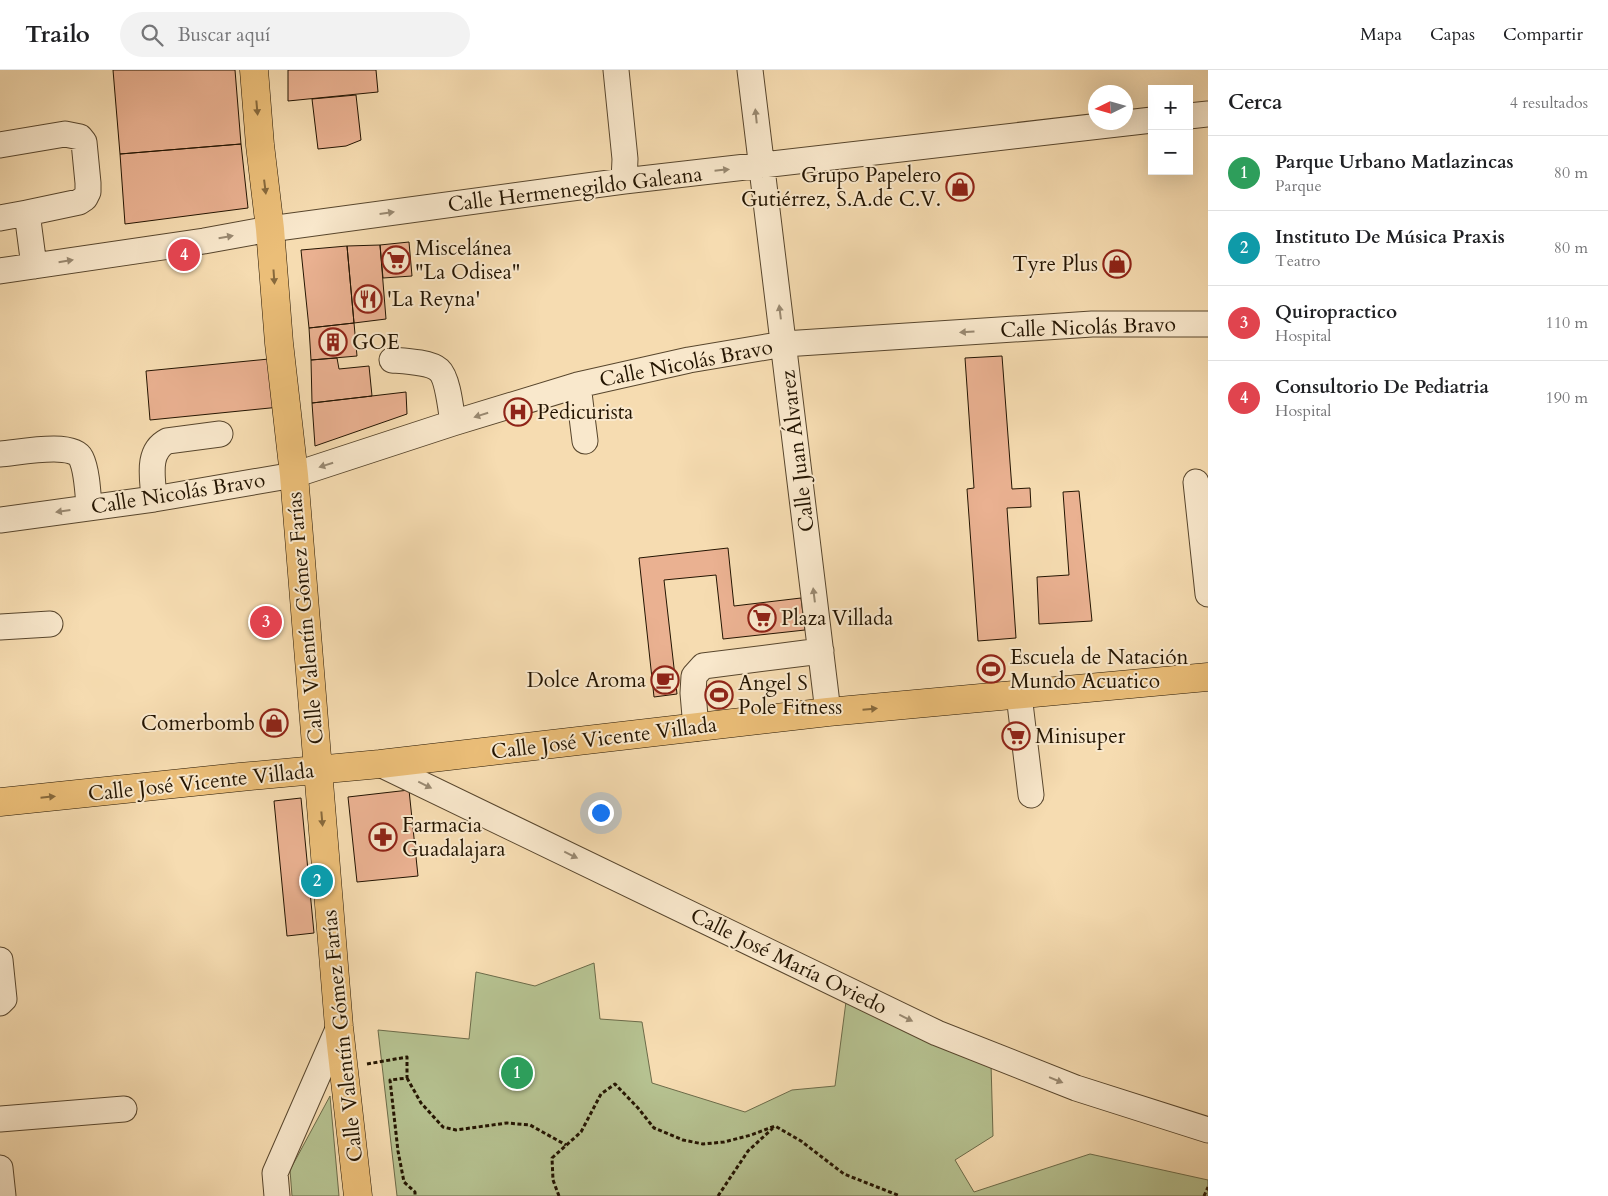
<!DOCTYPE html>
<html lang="es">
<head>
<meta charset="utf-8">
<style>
  :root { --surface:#fff; --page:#f2f2f2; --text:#202124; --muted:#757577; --line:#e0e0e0; --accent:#111827 }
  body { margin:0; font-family:Cardo,serif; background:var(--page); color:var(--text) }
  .controls { position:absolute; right:15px; top:15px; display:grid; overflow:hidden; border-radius:0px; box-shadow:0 5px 20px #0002 }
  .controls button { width:45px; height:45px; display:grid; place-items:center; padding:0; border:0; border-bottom:1px solid var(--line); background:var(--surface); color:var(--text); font:25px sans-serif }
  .compass { position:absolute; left:1088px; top:15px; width:45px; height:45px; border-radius:50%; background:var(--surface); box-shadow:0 5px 20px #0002; rotate:265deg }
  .you { position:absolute; left:600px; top:742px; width:18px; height:18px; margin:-12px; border:4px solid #fff; border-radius:50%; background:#1a73e8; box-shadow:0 0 0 8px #1a73e833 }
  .badge { display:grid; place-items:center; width:32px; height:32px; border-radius:50%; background:var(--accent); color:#fff; font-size:16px; font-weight:700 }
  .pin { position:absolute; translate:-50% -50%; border:2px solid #fff; box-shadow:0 1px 5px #0006 }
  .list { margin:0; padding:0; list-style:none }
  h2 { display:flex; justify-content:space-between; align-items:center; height:65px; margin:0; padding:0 20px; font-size:21px }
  h2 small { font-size:16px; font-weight:400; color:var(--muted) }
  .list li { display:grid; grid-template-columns:32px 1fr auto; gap:15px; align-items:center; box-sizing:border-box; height:75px; padding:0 20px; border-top:1px solid var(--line) }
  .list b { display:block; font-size:19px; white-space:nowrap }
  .list p { margin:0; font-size:16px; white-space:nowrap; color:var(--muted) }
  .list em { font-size:16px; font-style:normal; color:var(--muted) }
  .icon { flex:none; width:28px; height:28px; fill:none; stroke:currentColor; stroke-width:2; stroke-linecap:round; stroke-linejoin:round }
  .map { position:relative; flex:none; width:1208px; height:1126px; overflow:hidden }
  header { display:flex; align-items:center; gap:30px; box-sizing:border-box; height:70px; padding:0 25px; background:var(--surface); border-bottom:1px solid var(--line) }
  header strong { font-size:24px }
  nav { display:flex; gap:28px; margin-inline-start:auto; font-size:18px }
  .search { width:350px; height:45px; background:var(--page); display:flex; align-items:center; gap:12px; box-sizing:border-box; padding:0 18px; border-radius:28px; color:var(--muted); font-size:19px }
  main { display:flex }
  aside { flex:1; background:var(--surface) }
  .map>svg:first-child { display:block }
</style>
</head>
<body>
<header>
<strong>Trailo</strong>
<div class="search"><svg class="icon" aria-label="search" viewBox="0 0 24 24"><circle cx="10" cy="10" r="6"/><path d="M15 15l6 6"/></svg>Buscar aquí</div>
<nav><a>Mapa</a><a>Capas</a><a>Compartir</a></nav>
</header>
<main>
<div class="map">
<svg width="1208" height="1126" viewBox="0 0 1208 1126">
  <rect width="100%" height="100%" fill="#f6dcb1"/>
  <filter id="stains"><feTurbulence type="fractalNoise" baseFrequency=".004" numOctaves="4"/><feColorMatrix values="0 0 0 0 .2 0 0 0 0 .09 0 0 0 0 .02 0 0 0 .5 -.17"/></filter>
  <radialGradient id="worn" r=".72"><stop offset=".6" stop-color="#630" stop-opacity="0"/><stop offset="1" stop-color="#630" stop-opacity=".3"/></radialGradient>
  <path fill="#b6c291" stroke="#6c6b49" d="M594 893 600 949 642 952 652 1013 745 1042 792 1020 835 1016 847 924 991 993 993 1066 955 1090 974 1122 1090 1084 1208 1110V1126H397L378 960 469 969 476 902 535 916Z
    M330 1026 339 1126H292L290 1100Z"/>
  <path fill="#eab191" stroke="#231401" d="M113 0H235L241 74 120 84Z
    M288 0H376L378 22 288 31Z
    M356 25 361 70 346 76 318 79 312 29Z
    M241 74 248 138 125 154 120 84Z
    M409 172 412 206 383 208 380 175Z
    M380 175 386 249 354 253 347 176Z
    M347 176 354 253 309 258 301 180Z
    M354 253 357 286 311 290 309 258Z
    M1002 286 1012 419 1030 418 1031 437 1007 438 1016 568 978 571 967 419 974 418 965 288Z
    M337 288 339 299 369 296 372 326 312 333 311 290Z
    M269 289 280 337 150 350 146 301Z
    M406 322 407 344 315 376 312 333Z
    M1079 421 1092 551 1039 554 1037 507 1069 505 1063 422Z
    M728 478 734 536 801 528 805 560 723 569 716 505 664 510 677 624 654 627 639 488Z
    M409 720 418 806 357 812 348 727Z
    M301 728 314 863 287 866 274 731Z"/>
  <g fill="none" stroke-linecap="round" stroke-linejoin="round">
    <g stroke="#58462d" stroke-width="27">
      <path id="minor" d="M616 0 625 89 624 111
        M750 0 828 642
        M1189 46 1208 44
        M0 75 65 64 80 67 84 72 88 113V122L85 128 79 132 27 143
        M0 148 27 143 34 196
        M0 201 204 171 270 159 624 111 1152 50
        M392 290C404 291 430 292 439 300 448 308 451 341 453 353
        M578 315 585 371
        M0 384C17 383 73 371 81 388 87 400 88 424 89 437
        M1196 412 1208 524
        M154 429C153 409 146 382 167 371L220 364
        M0 450 154 429 294 405 453 353 578 315 689 290 784 274 1092 254H1208
        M0 557 50 554
        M1019 625 1031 725
        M696 658 693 623 694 606 703 596 821 581
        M380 694 937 963 1076 1018 1208 1060
        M0 890 4 929 0 933
        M0 1049 124 1039
        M0 1098 3 1126
        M277 1126 275 1103 339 957"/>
    </g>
    <g stroke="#231401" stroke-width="29">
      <path id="major" d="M254 0 260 75 270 159 279 273 294 405 339 957 358 1126
        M0 732 240 707 380 694 828 642 1208 607"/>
    </g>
    <path stroke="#231401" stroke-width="3" stroke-dasharray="4 2.5" stroke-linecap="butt" d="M367 994 407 987V1008L390 1010 398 1081 404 1112 415 1122V1126
      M407 1008 421 1033 443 1057 456 1060 507 1053 530 1055 566 1075
      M559 1126 553 1110 552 1088 581 1062 601 1024 615 1014 638 1038 654 1058 683 1070 703 1074 724 1072 751 1065 775 1056 801 1071 844 1104 900 1126
      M718 1126 748 1081 773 1058
      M1204 1126 1208 1117"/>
    <use href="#minor" stroke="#f9e8cc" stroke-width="25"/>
    <use href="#major" stroke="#ebbe78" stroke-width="28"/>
  </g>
  <defs><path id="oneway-solid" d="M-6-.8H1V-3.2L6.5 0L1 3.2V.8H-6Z" transform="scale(1.25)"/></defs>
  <g fill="#87693c">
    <use href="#oneway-solid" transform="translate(257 38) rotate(85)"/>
    <use href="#oneway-solid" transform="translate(265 117) rotate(83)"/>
    <use href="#oneway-solid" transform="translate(274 207) rotate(86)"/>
    <use href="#oneway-solid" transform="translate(870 639) rotate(-5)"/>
    <use href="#oneway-solid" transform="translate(48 727) rotate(-6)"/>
    <use href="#oneway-solid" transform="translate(322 749) rotate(85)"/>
  </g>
  <g fill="#998971">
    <use href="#oneway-solid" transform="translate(756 46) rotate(-96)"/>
    <use href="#oneway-solid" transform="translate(722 100) rotate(-6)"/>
    <use href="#oneway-solid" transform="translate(387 143) rotate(-8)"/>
    <use href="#oneway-solid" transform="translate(226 167) rotate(-10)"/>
    <use href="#oneway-solid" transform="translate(66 191) rotate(-9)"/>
    <use href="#oneway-solid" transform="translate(780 242) rotate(-97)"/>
    <use href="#oneway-solid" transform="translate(967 262) rotate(176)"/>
    <use href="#oneway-solid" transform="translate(481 345) rotate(163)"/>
    <use href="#oneway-solid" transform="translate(326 395) rotate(162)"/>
    <use href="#oneway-solid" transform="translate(63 441) rotate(172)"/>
    <use href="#oneway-solid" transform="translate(814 525) rotate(-97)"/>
    <use href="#oneway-solid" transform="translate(425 715) rotate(26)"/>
    <use href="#oneway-solid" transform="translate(571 785) rotate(26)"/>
    <use href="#oneway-solid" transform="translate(906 948) rotate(26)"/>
    <use href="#oneway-solid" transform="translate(1056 1010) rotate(22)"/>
  </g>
  <defs>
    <g id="shop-ring" transform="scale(1.4375)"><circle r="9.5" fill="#f9e8cc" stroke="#8f2418" stroke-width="1.5"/><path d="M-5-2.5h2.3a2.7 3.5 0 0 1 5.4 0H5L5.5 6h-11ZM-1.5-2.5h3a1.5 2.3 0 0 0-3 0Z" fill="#8f2418"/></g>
    <g id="supermarket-ring" transform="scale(1.4375)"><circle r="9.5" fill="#f9e8cc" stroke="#8f2418" stroke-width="1.5"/><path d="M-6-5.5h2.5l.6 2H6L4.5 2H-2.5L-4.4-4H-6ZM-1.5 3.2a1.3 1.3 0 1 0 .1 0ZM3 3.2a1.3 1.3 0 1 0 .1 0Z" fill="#8f2418"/></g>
    <g id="restaurant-ring" transform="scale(1.4375)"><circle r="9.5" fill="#f9e8cc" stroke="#8f2418" stroke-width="1.5"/><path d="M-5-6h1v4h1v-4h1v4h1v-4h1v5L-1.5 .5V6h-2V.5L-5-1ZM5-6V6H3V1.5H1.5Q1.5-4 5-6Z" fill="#8f2418"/></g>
    <g id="building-ring" transform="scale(1.4375)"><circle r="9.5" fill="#f9e8cc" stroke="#8f2418" stroke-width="1.5"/><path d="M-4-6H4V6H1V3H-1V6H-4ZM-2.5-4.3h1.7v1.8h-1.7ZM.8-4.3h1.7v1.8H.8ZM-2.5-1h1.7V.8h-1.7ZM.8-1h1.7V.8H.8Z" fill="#8f2418"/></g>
    <g id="hospital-ring" transform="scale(1.4375)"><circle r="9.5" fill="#f9e8cc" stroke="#8f2418" stroke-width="1.5"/><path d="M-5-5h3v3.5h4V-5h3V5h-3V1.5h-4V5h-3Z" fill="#8f2418"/></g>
    <g id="stadium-ring" transform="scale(1.4375)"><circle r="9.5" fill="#f9e8cc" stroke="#8f2418" stroke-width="1.5"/><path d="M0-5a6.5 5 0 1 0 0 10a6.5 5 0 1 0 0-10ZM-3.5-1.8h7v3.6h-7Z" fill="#8f2418"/></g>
    <g id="cafe-ring" transform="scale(1.4375)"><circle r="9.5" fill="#f9e8cc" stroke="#8f2418" stroke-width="1.5"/><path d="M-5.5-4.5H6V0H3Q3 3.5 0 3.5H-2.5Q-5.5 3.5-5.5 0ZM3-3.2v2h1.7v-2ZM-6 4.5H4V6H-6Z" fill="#8f2418"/></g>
    <g id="pharmacy-ring" transform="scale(1.4375)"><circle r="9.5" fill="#f9e8cc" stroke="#8f2418" stroke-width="1.5"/><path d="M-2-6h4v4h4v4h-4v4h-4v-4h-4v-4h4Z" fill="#8f2418"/></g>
  </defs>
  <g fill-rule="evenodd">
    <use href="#shop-ring" x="960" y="117"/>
    <use href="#supermarket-ring" x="396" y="190"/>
    <use href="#shop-ring" x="1117" y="194"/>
    <use href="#restaurant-ring" x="368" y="229"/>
    <use href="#building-ring" x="333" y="272"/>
    <use href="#hospital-ring" x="518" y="342"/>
    <use href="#supermarket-ring" x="762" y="548"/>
    <use href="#stadium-ring" x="991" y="599"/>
    <use href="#cafe-ring" x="665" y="610"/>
    <use href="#stadium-ring" x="719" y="625"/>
    <use href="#shop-ring" x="274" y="653"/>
    <use href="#supermarket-ring" x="1016" y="666"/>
    <use href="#pharmacy-ring" x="383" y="767"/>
  </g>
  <g text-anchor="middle" stroke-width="4" stroke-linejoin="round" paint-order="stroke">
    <g font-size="21" fill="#231401" stroke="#f9e8cc" text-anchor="start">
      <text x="941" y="112" text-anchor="end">Grupo Papelero<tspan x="941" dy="24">Gutiérrez, S.A.de C.V.</tspan></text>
      <text x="415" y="185">Miscelánea<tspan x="415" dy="24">"La Odisea"</tspan></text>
      <text x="1098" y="201" text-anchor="end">Tyre Plus</text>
      <text x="387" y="236">'La Reyna'</text>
      <text x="352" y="279">GOE</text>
      <text x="537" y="349">Pedicurista</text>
      <text x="781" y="555">Plaza Villada</text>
      <text x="1010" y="594">Escuela de Natación<tspan x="1010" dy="24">Mundo Acuatico</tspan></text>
      <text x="646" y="617" text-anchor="end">Dolce Aroma</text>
      <text x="738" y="620">Angel S<tspan x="738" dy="24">Pole Fitness</tspan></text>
      <text x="255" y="660" text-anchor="end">Comerbomb</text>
      <text x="1035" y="673">Minisuper</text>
      <text x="402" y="762">Farmacia<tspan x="402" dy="24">Guadalajara</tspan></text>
    </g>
    <g font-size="21" fill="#231401" stroke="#f9e8cc">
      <text transform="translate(575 119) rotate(-7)" y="7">Calle Hermenegildo Galeana</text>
      <text transform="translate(1088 257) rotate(-2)" y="7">Calle Nicolás Bravo</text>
      <text transform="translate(686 293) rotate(-11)" y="7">Calle Nicolás Bravo</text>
      <text transform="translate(797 381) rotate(-97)" y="7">Calle Juan Álvarez</text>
      <text transform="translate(178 423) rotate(-9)" y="7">Calle Nicolás Bravo</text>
      <text transform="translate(305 548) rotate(-95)" y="7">Calle Valentín Gómez Farías</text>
      <text transform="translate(604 668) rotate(-7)" y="7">Calle José Vicente Villada</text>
      <text transform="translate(201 712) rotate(-6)" y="7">Calle José Vicente Villada</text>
      <text transform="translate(789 891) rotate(26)" y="7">Calle José María Oviedo</text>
      <text transform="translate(342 966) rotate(-96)" y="7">Calle Valentín Gómez Farías</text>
    </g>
  </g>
  <rect width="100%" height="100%" filter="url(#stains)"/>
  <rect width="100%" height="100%" fill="url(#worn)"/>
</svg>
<div class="controls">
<button>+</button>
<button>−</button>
</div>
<svg class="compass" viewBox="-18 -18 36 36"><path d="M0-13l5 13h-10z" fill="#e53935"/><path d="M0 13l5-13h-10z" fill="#757577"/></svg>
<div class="you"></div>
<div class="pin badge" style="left:517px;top:1003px;background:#2e9e5b">1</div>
<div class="pin badge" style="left:317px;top:811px;background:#0f9aa8">2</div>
<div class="pin badge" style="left:266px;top:552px;background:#e0444e">3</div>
<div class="pin badge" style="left:184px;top:185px;background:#e0444e">4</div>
</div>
<aside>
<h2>Cerca<small>4 resultados</small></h2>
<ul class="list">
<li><span class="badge" style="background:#2e9e5b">1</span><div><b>Parque Urbano Matlazincas</b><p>Parque</p></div><em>80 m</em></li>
<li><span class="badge" style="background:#0f9aa8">2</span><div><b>Instituto De Música Praxis</b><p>Teatro</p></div><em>80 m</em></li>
<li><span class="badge" style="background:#e0444e">3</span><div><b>Quiropractico</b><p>Hospital</p></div><em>110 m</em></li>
<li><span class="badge" style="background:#e0444e">4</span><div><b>Consultorio De Pediatria</b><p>Hospital</p></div><em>190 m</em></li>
</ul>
</aside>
</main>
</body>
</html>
